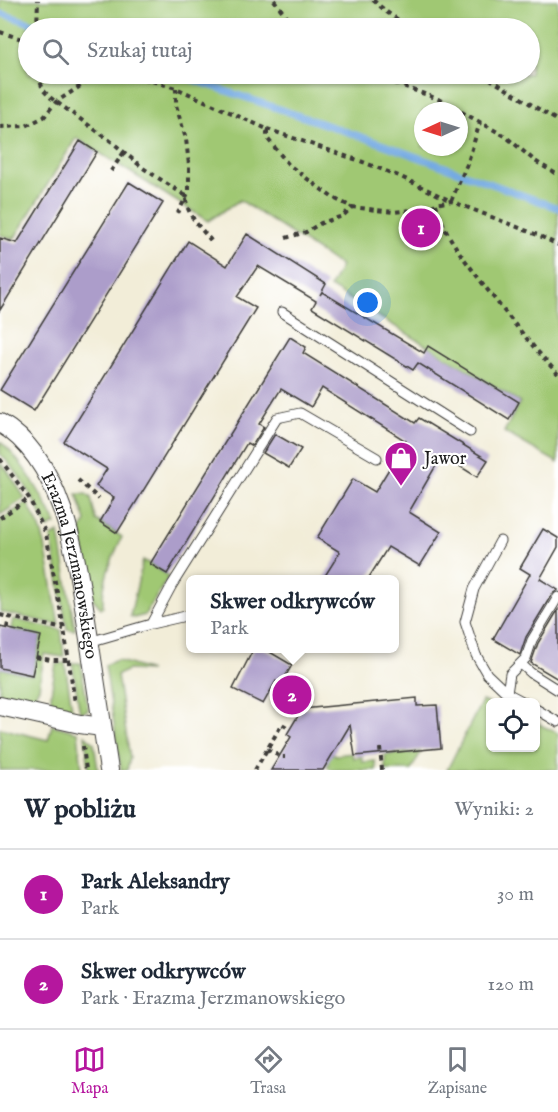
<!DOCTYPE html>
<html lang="pl">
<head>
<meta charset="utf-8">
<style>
  :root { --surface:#fff; --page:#f6f6f7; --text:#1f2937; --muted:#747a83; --line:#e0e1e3; --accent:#b5179e }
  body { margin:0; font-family:"IM FELL English",serif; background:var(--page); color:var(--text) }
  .controls { position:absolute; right:18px; bottom:18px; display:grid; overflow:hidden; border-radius:9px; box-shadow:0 2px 4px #0004 }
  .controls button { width:54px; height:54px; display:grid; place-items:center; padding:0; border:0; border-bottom:2px solid var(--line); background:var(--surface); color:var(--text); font:30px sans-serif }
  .compass { position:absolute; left:414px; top:102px; width:54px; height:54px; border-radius:50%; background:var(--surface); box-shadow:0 2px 4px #0004; rotate:266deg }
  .you { position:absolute; left:368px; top:303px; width:21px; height:21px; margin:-15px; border:4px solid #fff; border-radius:50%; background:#1a73e8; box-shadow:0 0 0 9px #1a73e833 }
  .badge { display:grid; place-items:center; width:39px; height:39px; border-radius:50%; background:var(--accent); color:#fff; font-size:20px; font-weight:700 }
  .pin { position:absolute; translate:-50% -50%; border:3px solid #fff; box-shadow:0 2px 6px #0006 }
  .popup { position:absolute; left:186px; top:575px; width:213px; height:78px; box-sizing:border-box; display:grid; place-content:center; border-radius:9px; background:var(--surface); filter:drop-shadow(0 2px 4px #0005); font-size:20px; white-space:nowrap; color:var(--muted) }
  .popup b { font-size:22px; color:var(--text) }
  .popup::after { content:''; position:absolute; left:50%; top:100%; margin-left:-12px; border:12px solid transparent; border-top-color:var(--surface) }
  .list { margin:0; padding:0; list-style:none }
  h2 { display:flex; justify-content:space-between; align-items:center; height:78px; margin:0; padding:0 24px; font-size:26px }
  h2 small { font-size:20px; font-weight:400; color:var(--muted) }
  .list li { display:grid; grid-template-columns:39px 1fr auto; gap:18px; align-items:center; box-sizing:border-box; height:90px; padding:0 24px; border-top:2px solid var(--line) }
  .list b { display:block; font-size:22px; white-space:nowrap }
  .list p { margin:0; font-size:20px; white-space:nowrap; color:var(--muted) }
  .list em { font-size:20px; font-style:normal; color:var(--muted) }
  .icon { flex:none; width:33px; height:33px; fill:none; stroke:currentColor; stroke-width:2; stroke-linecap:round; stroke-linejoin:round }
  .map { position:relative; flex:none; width:558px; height:770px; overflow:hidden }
  .search { position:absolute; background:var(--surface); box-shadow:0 2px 4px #0004; left:18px; right:18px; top:18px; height:66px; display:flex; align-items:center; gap:15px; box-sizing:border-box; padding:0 21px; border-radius:33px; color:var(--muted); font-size:22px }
  .sheet { height:258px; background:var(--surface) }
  nav { display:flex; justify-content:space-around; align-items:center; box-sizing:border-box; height:84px; border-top:2px solid var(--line); background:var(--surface); font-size:16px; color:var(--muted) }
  nav a { display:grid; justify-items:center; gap:3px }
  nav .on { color:var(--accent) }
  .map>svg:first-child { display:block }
</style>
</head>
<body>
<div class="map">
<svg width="558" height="770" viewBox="0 0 558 770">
  <rect width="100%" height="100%" fill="#fff"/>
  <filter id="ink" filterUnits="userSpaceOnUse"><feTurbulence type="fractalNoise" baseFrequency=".0167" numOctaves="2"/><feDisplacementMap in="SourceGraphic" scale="12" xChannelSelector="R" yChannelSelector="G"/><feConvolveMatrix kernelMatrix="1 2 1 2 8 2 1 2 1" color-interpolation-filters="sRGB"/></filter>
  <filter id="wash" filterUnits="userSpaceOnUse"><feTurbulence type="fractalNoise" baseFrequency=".008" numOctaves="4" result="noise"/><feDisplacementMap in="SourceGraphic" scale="24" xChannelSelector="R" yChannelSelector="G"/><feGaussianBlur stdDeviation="1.35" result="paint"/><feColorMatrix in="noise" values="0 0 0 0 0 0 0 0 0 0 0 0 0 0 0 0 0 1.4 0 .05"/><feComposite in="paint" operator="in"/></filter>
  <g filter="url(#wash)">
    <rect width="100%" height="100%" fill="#f2edd8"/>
    <path fill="#a0c873" stroke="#5e7248" stroke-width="1.5" fill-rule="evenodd" d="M0 0H558V463L504 432 520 402 330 287 341 266 240 200 208 221 76 138 14 239 0 235ZM28 28H530V74H28ZM423 111H459V147H423Z
      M0 441C25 464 42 494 56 524L48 528C35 502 22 475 0 454Z
      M0 463 7 470 25 498 0 515Z
      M77 494H86L91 498 96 520 122 537C111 561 102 580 103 607L101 608 93 599 81 530 86 521Z
      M27 502 40 528 45 545 59 625 0 612V521Z
      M59 533 75 630 67 629 51 537Z
      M143 560 169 576 145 615 134 618 130 616Z
      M13 619 61 630 64 657 44 654 39 688 33 698C21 703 12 702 0 699V668L32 675 41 636 11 629Z
      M117 660 150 671 128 670 117 675 130 758 127 770H121L105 665Z
      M65 663 73 715 56 710 51 700V693L56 664Z
      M72 663H81L88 710 80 713Z
      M482 701 490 704V748H536V723L558 733V770H447Z
      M52 725 78 732 82 770H0V728L48 740Z
      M85 735 94 743 98 770H89Z
      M421 752 411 770H385V755Z
      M332 753 336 755 352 753 353 758 362 757V762L375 761 376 770H332L327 767 329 763 327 762Z"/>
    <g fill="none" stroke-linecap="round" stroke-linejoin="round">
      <path stroke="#75aae2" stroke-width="7" d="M0 13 46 28
        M176 74 368 139 558 208"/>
    </g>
    <g id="blocks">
      <path fill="#ac9dca" d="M80 141 97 152 0 310V238L17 243Z
        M129 182 163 203 34 411 0 390Z
        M247 234 326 284 320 295 322 292 424 353 428 346 519 402 509 420 418 363 413 370 312 308 316 301 258 266 237 297 256 308 117 533 100 522 114 498 96 486 107 469 64 442 188 241 227 266Z
        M290 337 306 347 303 353 415 423 419 418 488 460 477 477 442 455 409 512 441 532 420 566 388 547 368 579H323L340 552 317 538 353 479 375 492 406 441 322 388 311 407 281 389 259 424 264 427 252 446 247 443 167 574 150 564Z
        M275 434 301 449 289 468 263 453Z
        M543 529 558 538V547L540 579 558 590 552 594 526 637 520 655 493 639 530 574 520 568Z
        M558 610V679L531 663 538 643Z
        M0 627 41 636 32 675 0 668Z
        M254 648H263L292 665 281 684 276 681 263 704 233 689Z
        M417 698V706L437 705 441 748 355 756 350 725 323 770H271L291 737 287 734 302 709Z"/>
    </g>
  </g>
  <g filter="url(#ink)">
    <use href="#blocks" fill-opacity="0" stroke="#3c3b38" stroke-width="1.5"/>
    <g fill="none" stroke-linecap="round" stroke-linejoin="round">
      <g stroke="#3c3b38" stroke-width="11">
        <path id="lane" d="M282 312 470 432
          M500 541 474 589 465 622 476 655 487 674 507 693 524 702
          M151 624 172 585 277 418 300 413 377 458
          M89 642 151 624 190 615
          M521 664 531 673 558 690
          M507 693 510 674 526 658 532 640 558 597
          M536 709 558 722"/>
      </g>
      <g stroke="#3c3b38" stroke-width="20">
        <g id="street">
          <path id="s1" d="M0 423C67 462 78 570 89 639 96 683 102 726 109 770"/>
          <path d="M0 706 80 724 102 727"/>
        </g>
      </g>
      <path stroke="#3c3b38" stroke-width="4" stroke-dasharray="4.5 4.5" stroke-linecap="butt" d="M274 0 295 28
        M373 0 388 13 411 28
        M37 28 38 0
        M0 32 28 41
        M38 74 43 90 51 98 112 142 143 168 186 196C185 214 202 229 212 242
        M127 74 176 88 267 129V138L289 165 333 198 352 207 393 212 428 208 436 204 451 201 540 236 558 245
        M370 74 438 99 505 136 535 161 558 175
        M482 74 558 121
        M176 88V105L186 139 189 165V191L178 213
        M0 127 26 126 44 117 56 102 99 74
        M267 129 363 162 401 177 451 201 468 162 480 122
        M111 171 124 152
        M436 204C445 237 463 257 483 284 507 315 531 345 558 374
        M286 238 306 232 321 223 343 216 352 207
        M0 459 29 498 46 534 64 629 75 703
        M78 480 99 499
        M0 518 29 498
        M0 615 64 629
        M7 628 9 617
        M36 657 50 660H68
        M83 746 86 770
        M380 748 382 770
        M267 749 281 757H285
        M255 770 282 724 290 729"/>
      <use href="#lane" stroke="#fff" stroke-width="9"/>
      <use href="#street" stroke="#fff" stroke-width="18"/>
    </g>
  </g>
  <defs>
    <g id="shop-pin" transform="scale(1.725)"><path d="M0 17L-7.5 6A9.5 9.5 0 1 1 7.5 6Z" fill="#b5179e" stroke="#fff"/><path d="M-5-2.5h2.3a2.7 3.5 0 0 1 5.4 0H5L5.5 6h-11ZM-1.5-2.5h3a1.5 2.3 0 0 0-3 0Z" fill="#fff"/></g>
  </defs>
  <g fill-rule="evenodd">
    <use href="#shop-pin" x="401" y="458"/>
  </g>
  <g text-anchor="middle" stroke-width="4.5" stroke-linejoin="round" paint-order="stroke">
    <g font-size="18" fill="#1c1c1c" stroke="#fff" text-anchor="start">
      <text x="424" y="464">Jawor</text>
    </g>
    <g font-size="18" fill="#1c1c1c" stroke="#fff">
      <text dy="6" stroke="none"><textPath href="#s1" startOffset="165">Erazma Jerzmanowskiego</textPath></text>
    </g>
  </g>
</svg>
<div class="controls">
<button><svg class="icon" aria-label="locate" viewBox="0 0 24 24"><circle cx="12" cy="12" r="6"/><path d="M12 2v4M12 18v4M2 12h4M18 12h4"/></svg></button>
</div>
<svg class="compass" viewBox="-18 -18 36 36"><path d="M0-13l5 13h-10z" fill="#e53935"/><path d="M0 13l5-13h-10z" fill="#747a83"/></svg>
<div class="you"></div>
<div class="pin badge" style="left:421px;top:228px">1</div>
<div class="pin badge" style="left:292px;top:695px">2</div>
<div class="popup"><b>Skwer odkrywców</b>Park</div>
<div class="search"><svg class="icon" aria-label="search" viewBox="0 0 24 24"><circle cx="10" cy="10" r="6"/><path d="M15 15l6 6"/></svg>Szukaj tutaj</div>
</div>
<section class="sheet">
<h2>W pobliżu<small>Wyniki: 2</small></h2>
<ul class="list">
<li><span class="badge">1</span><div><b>Park Aleksandry</b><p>Park</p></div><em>30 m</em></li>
<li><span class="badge">2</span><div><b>Skwer odkrywców</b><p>Park · Erazma Jerzmanowskiego</p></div><em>120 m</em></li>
</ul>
</section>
<nav>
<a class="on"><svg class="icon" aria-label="map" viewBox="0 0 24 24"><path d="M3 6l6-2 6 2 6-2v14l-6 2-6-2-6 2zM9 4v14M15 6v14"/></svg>Mapa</a>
<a><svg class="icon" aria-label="directions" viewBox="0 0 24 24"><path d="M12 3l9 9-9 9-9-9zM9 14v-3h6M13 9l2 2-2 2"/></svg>Trasa</a>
<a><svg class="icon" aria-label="saved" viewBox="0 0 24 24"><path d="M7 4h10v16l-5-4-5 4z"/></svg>Zapisane</a>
</nav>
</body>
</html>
